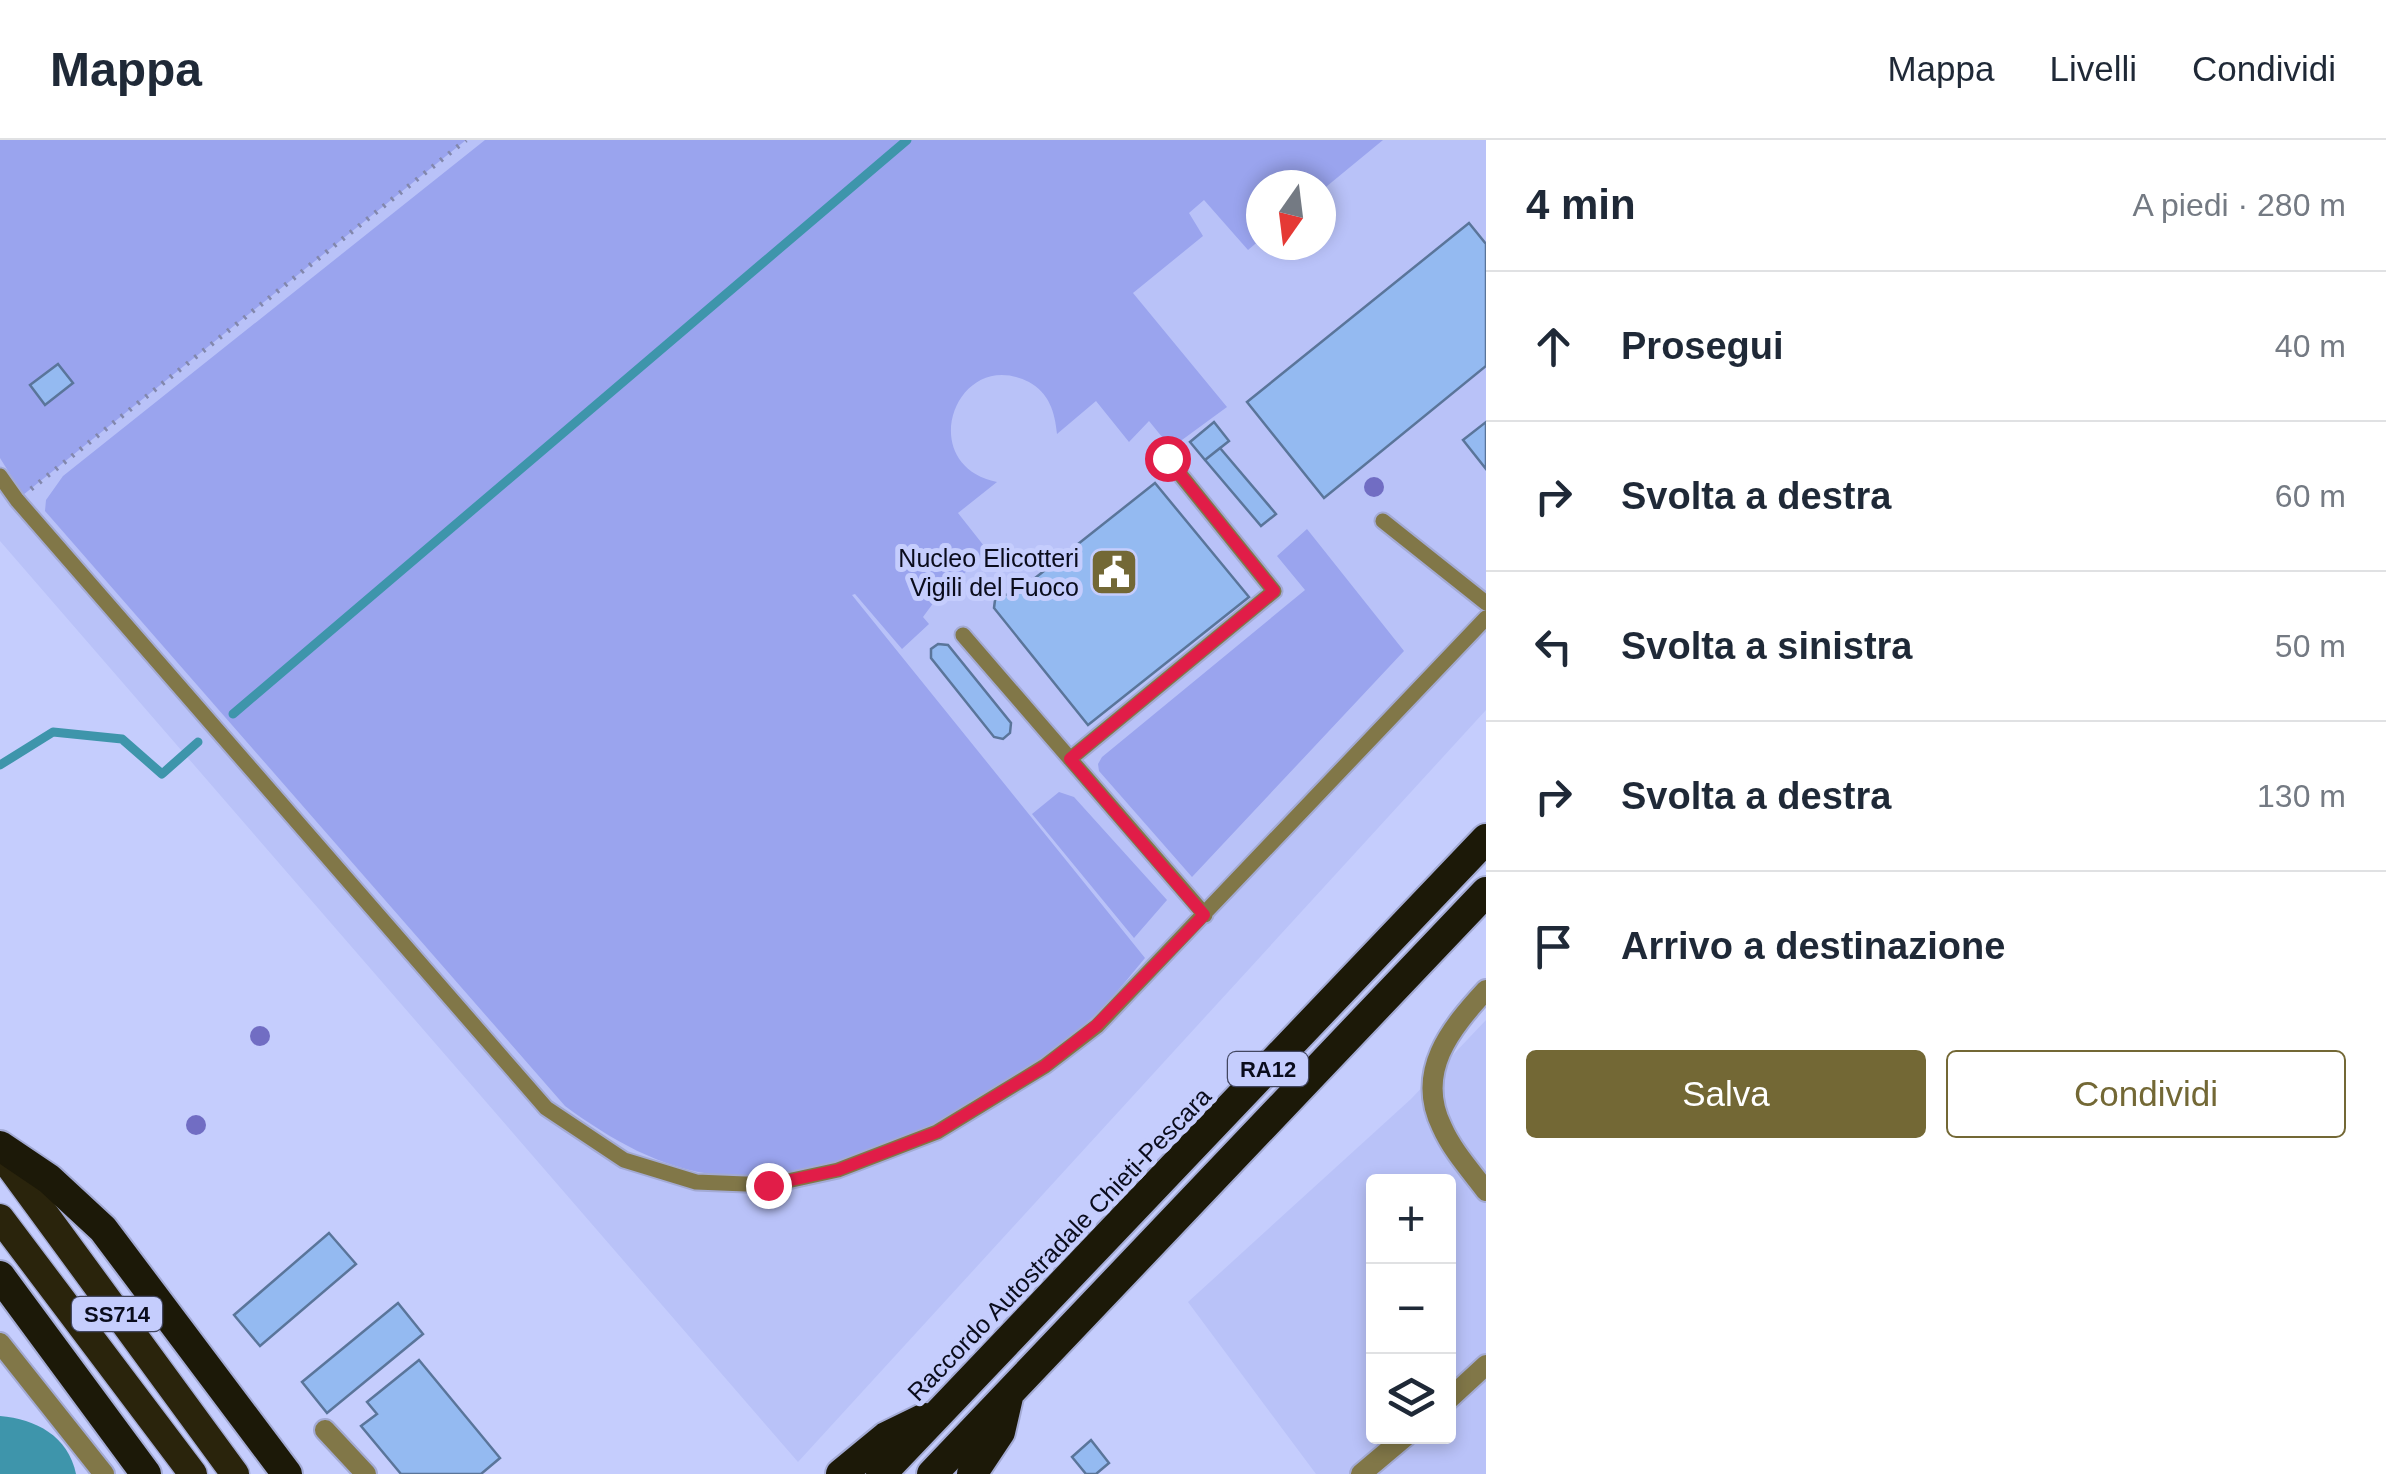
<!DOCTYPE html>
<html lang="it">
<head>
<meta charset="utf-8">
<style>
  :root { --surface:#fff; --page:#f2f2f3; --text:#1f2937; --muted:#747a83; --line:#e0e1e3; --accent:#736835 }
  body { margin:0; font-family:Helvetica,sans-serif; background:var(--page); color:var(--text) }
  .controls { position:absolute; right:30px; bottom:30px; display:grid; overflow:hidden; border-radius:10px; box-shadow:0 5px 15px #0003 }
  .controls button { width:90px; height:90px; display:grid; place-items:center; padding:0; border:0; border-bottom:2px solid var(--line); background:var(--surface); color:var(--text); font:50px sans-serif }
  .compass { position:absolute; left:1246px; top:30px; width:90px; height:90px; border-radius:50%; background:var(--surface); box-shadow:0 5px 15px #0003; rotate:194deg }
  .stop { position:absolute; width:30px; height:30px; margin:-22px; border:8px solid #e11d48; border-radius:50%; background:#fff }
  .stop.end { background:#e11d48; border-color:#fff; box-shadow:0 2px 10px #0008 }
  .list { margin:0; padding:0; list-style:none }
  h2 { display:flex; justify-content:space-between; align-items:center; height:130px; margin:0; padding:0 40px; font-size:42px }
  h2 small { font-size:32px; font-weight:400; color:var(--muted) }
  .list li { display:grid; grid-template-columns:65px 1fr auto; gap:30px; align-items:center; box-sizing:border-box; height:150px; padding:0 40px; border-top:2px solid var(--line) }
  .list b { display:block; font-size:38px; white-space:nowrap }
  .list em { font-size:32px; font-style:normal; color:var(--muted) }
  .actions { display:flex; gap:20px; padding:30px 40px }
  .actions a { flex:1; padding:22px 0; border:2px solid var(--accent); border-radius:10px; text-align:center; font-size:35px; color:var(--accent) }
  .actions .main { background:var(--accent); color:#fff }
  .icon { flex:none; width:55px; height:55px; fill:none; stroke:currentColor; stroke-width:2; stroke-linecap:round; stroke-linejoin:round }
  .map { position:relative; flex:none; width:1486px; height:1334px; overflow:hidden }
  header { display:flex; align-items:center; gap:60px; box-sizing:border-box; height:140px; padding:0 50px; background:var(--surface); border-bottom:2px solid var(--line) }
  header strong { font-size:48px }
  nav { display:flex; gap:55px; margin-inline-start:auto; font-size:35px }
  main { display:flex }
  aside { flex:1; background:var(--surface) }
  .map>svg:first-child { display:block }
</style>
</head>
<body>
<header>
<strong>Mappa</strong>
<nav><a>Mappa</a><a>Livelli</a><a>Condividi</a></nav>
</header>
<main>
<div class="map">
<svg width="1486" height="1334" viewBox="0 0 1486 1334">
  <rect width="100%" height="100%" fill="#c5cdfd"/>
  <path fill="#b9c2f8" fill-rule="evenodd" d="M0 0H1486V570L798 1322 0 401ZM1261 45H1321V105H1261Z
    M1486 880V1334H1316L1188 1162 1411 959ZM1374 1042H1448V1296H1374Z"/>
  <path fill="#9aa4ee" d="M0 0H466L23 355 0 318Z
    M485 0H1383L1321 51V45H1261V99L1248 110 1204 60 1189 73 1203 96 1133 153 1227 267 1171 308 1149 281 1129 302 1096 261 1057 294C1055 272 1049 253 1029 242 956 205 913 325 997 342L958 373 988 411 934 462 923 477 929 484 902 509 855 454 852 455 1145 818C1129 837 1113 858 1095 875 998 964 854 1050 718 1035 661 1029 610 999 565 966L45 371 46 360 63 336Z
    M1307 389 1404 511 1192 737 1099 631 1098 624 1102 617 1305 450 1277 416Z
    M1059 652 1074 657 1167 760 1134 798 1032 674Z"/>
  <path fill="#3e95ab" d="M0 1276C36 1279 68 1296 76 1334H0Z"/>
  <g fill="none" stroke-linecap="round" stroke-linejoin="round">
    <path stroke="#3e95ab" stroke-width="9" d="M233 574 907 0
      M0 625 53 592 122 599 162 634 198 602"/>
  </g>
  <path fill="#94baf1" stroke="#5a759a" stroke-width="2.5" d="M1469 83 1486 104V226L1324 358 1247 262Z
    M58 224 73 243 45 265 30 245Z
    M1214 282 1229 301 1205 320 1190 302Z
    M1486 282V329L1463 300Z
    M1220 308 1276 374 1261 386 1205 320Z
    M1155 343 1249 457 1088 585 994 468 995 460 1003 455 1015 454Z
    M938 504 948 505 1011 583 1010 593 1003 599 994 597 931 518V509Z
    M329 1093 356 1124 260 1206 234 1175Z
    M398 1163 423 1194 327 1273 302 1242Z
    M419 1220 500 1318 481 1334H401L361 1286 377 1274 367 1262Z
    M1091 1300 1109 1323 1096 1334H1086L1072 1317Z"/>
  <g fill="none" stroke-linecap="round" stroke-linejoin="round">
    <g stroke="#a3aad4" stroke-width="19">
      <path id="service" d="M0 336 17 360 546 968 624 1020 696 1042 769 1045 838 1030 937 992 1045 926 1097 886 1486 478
        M1383 381 1486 463
        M963 495 1205 775
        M1070 619 1274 451 1167 318"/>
    </g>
    <g stroke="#a3aad4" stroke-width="24">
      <path id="minor" d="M0 1203 104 1334
        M325 1290 366 1334"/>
    </g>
    <g stroke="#a3aad4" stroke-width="24">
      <path id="tertiary" d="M1486 850C1450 889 1415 932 1442 987 1452 1010 1471 1031 1486 1051
        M1448 1260 1486 1225
        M1361 1334 1406 1296"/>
    </g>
    <g stroke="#a3aad4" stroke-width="31">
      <path id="trunk" d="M0 1013 235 1334
        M0 1078 193 1334"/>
    </g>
    <g stroke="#a3aad4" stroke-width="34">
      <path id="motorway" d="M0 1006 49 1039 103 1089 287 1334
        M0 1136 146 1334
        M841 1334 886 1297 925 1278
        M881 1334 1486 699
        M932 1334 1486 752
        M972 1334 1000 1292 1008 1257"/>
    </g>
    <path stroke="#8287ac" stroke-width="5" stroke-dasharray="2.5 8" stroke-linecap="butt" d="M31 349 466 0"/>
    <use href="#service" stroke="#817748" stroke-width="15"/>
    <use href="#minor" stroke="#817748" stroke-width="20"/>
    <use href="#tertiary" stroke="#817748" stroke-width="20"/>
    <use href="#trunk" stroke="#2a240c" stroke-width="28"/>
    <use href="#motorway" stroke="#1c1908" stroke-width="30"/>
  </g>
  <g fill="#716dc3">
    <circle cx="1374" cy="347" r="10"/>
    <circle cx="260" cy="896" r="10"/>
    <circle cx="196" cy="985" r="10"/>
  </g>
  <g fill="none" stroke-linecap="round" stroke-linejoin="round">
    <path stroke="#e11d48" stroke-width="12" d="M768 1045 838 1030 937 992 1045 926 1096 886 1204 775 1070 619 1274 451 1167 318"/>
  </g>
  <defs>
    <g id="civic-square" transform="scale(2.5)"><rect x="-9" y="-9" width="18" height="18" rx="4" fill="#736835" stroke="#c5cdfd"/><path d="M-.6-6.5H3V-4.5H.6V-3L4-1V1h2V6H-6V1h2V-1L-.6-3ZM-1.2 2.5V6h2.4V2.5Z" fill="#fff"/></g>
  </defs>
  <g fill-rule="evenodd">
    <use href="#civic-square" x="1114" y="432"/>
  </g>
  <g text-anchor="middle" stroke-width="10" stroke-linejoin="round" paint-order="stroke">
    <g fill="#c5cdfd" stroke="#424660" stroke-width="2.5">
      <rect x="1228" y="912" width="80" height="34" rx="8"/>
      <rect x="72" y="1157" width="90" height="34" rx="8"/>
    </g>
    <g font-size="22" font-weight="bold" fill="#0a0c1c">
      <text x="1268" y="937">RA12</text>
      <text x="117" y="1182">SS714</text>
    </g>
    <g font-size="25" fill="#0a0c1c" stroke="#c5cdfd" text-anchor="end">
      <text x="1079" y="427">Nucleo Elicotteri<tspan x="1079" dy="29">Vigili del Fuoco</tspan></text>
    </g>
    <g font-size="25" fill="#0a0c1c" stroke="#c5cdfd">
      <text transform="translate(1059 1104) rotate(-46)" y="9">Raccordo Autostradale Chieti-Pescara</text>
    </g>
  </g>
</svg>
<div class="controls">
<button>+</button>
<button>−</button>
<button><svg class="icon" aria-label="layers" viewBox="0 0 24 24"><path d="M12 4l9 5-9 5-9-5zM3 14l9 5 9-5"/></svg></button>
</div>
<svg class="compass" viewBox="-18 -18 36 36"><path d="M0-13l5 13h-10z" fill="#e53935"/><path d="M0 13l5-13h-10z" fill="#747a83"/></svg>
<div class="stop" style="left:1167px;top:318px"></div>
<div class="stop end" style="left:768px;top:1045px"></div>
</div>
<aside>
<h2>4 min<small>A piedi · 280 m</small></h2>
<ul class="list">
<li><svg class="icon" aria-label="ahead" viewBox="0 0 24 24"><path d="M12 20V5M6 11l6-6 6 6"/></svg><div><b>Prosegui</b></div><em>40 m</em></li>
<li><svg class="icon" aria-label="right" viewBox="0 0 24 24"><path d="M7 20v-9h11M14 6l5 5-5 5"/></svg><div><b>Svolta a destra</b></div><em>60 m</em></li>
<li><svg class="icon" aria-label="left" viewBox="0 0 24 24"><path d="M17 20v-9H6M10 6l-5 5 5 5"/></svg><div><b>Svolta a sinistra</b></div><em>50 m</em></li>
<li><svg class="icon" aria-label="right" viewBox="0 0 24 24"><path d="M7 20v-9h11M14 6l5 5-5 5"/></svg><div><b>Svolta a destra</b></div><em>130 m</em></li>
<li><svg class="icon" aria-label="arrive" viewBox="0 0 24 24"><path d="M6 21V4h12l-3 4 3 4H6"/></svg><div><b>Arrivo a destinazione</b></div></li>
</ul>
<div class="actions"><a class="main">Salva</a><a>Condividi</a></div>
</aside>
</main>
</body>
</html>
